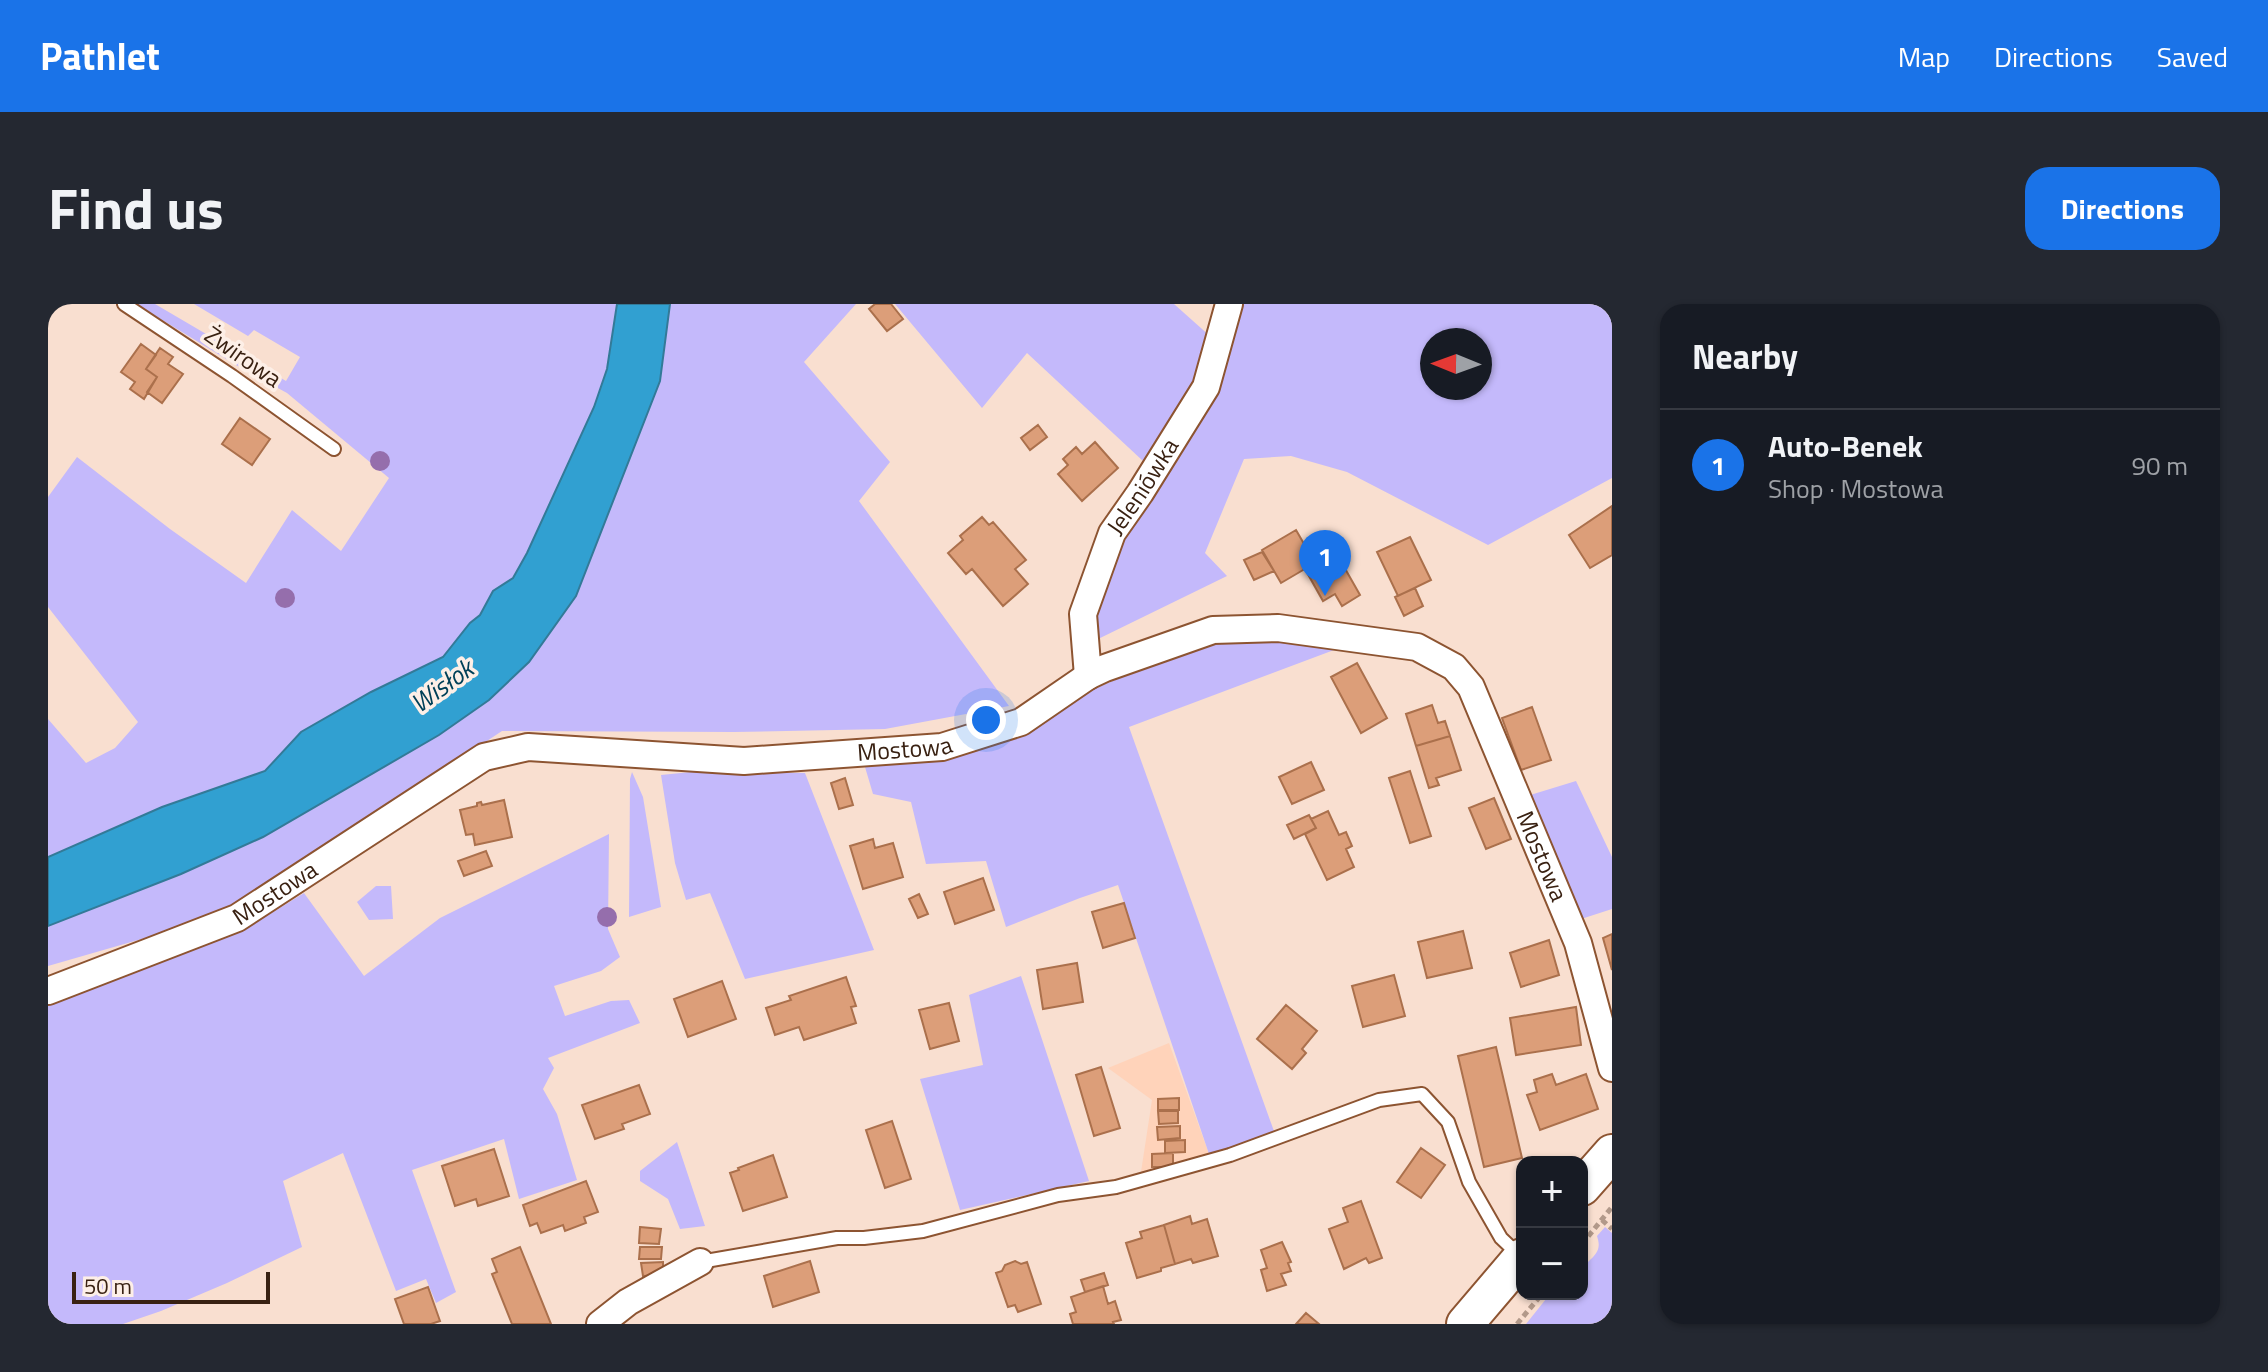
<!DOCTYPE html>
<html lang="en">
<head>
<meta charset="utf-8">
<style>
  :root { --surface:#171b24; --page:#242831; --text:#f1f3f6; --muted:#9ea1a6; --line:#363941; --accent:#1a73e8 }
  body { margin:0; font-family:"Titillium Web",sans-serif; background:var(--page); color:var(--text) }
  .controls { position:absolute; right:24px; bottom:24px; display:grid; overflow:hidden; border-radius:16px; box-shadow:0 2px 6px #0004 }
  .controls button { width:72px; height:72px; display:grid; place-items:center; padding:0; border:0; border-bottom:2px solid var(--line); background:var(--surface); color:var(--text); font:40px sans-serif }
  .compass { position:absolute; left:1372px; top:24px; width:72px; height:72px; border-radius:50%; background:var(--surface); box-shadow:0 2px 6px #0004; rotate:271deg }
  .scale { position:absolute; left:24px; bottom:20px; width:198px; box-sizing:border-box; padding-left:8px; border:4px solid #392112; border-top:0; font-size:22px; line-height:28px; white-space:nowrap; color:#392112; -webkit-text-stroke:6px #fdefe7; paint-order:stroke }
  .you { position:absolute; left:938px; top:416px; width:28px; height:28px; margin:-20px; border:6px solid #fff; border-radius:50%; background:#1a73e8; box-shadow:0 0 0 12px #1a73e833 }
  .badge { display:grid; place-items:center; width:52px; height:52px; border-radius:50%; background:var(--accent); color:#fff; font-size:26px; font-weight:700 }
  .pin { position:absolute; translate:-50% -66px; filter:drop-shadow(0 2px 4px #0008) }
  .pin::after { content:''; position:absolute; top:42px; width:28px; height:24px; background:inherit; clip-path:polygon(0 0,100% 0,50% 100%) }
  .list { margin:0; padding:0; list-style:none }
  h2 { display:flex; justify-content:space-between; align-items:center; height:104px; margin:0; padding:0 32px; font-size:34px }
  h2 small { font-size:26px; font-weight:400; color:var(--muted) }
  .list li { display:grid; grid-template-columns:52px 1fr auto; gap:24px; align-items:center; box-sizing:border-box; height:112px; padding:0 32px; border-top:2px solid var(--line) }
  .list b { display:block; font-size:30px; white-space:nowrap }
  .list p { margin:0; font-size:26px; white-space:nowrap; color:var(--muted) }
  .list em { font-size:26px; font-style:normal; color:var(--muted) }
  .map { position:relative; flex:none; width:1564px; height:1020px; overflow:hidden; border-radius:24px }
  header { display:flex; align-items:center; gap:48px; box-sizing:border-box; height:112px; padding:0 40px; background:var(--accent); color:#fff }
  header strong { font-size:38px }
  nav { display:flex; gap:44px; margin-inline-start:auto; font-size:28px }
  .intro { display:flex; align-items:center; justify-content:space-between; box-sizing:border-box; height:192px; padding:0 48px }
  h1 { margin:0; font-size:56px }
  .button { padding:20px 36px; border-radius:24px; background:var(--accent); color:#fff; font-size:28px; font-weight:700 }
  main { display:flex; gap:48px; padding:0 48px }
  aside { flex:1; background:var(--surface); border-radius:24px; box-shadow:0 2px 6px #0004 }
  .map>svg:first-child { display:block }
</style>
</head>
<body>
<header>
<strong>Pathlet</strong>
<nav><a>Map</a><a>Directions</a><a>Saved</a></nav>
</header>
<div class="intro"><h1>Find us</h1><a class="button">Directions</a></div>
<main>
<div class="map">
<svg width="1564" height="1020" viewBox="0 0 1564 1020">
  <rect width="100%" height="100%" fill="#f9dfd0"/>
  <path fill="#ffd3ba" d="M1121 739 1161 850 1091 881 1104 796 1060 764Z"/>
  <path fill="#c4b9fb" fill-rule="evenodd" d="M88 0H107L238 77 252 53 206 26 200 32 146 0H569L559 65 546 103 479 249 465 274 445 287 432 311 422 319 395 353 323 388 253 428 217 467 114 503 0 553V415L38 459 67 444 90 418 0 303V193L29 153 122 225 198 279 244 206 293 247 341 174 239 89 188 61Z
    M622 0H808L756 58 842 158 811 197 961 402 837 425 686 428 454 427 199 596 149 619 0 662V622L133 570 215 533 391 431 481 358 528 291 612 77Z
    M847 0H1126L1163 33 1149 75 1095 157 979 49 934 104Z
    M1194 0H1564V174L1440 241 1299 168 1243 152 1196 155 1157 249 1179 272 1046 337 1049 309 1067 259 1083 221 1129 156 1169 88ZM1384 36H1432V84H1384Z
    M1167 333H1234L1294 343 1081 423 1227 830 1161 850 1070 581 1032 594 958 623 938 557 878 560 863 498 825 490 817 463 972 428 1039 388Z
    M584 468 595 493 613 603 581 613 582 475Z
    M643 468 757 469 826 646 697 675 662 589 638 596 627 559 613 471Z
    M1528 477 1564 553V605L1530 616 1479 492Z
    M561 530 560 625 572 653 553 667 506 682 517 712 563 697 581 696 592 719 500 754 506 764 495 785 509 810 529 876 471 895 456 835 364 866 408 988 388 999 378 975 348 987 295 849 235 877 254 943 179 979 113 1007 75 1020H0V702L142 647 209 618 256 589 316 672 392 614Z
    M328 582H343L345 615 321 616 309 598Z
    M973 672 1041 877 912 906 872 775 935 761 921 691Z
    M629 838 657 922 632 925 620 895 592 877V867Z
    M1557 923 1564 929V1020H1478L1502 990H1534V958H1540C1550 949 1553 944 1549 932Z"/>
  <path fill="#31a0d1" stroke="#337a98" stroke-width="2" d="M569 0H622L612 77 528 292 481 358 441 396 391 431 215 533 133 570 0 622V553L114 503 217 467 253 428 323 388 395 353 422 319 432 311 445 287 465 274 479 249 546 103 559 65Z"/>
  <path fill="#dc9e79" stroke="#ab704c" stroke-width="2" d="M827 0H843L855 15 839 27 821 5Z
    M93 40 108 51 98 65 109 73 96 95 82 85 87 78 73 68Z
    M112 44 125 53 120 60 135 70 114 99 99 88 109 73 98 65Z
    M192 114 222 135 204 161 174 140Z
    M990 121 999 133 982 146 973 134Z
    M1047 138 1070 164 1034 197 1010 170 1020 161 1015 155 1028 143 1034 150Z
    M1564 202V251L1542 264 1521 231Z
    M934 213 941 221 945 218 978 256 967 265 980 280 955 302 924 265 918 270 900 249 915 236 912 232Z
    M1248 226 1267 259 1233 279 1214 246Z
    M1362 233 1383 276 1350 292 1329 248Z
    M1287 247 1312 291 1294 302 1287 290 1275 297 1257 265Z
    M1214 248 1226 267 1206 276 1196 256Z
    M1367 284 1375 302 1356 312 1347 293Z
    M1309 359 1339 414 1313 429 1283 373Z
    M1384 401 1390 419 1397 417 1402 432 1368 442 1358 410Z
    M1484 403 1503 456 1473 466 1454 414Z
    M1402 432 1413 466 1388 474 1391 481 1381 484 1368 442Z
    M1263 458 1276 486 1244 500 1231 473Z
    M1362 467 1383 532 1362 539 1341 474Z
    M797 474 805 501 791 505 783 479Z
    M1446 494 1463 535 1438 545 1421 504Z
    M456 496 464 533 427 541 425 530 418 531 412 506 429 502V499L433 498 434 501Z
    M1280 507 1291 531 1298 528 1304 542 1298 545 1306 563 1279 576 1257 530 1268 524 1263 515Z
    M1261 511 1268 524 1246 535 1239 521Z
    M825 535 827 544 845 539 855 573 815 585 802 542Z
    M438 547 444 562 416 572 410 557Z
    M935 574 946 606 907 620 896 588Z
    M871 590 880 610 870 614 861 595Z
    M1076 599 1087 634 1055 644 1044 608Z
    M1415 627 1424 664 1379 674 1370 638Z
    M1564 630V666L1555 634Z
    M1501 636 1511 671 1473 683 1462 649Z
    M1029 659 1035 698 995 705 989 666Z
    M1346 671 1357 712 1315 723 1304 682Z
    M798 673 808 702 803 703 808 719 756 736 751 723 727 731 718 704 743 696 741 692Z
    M674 677 688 715 640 733 626 695Z
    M901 699 911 737 882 745 871 706Z
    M1238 701 1269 727 1254 745 1258 749 1244 765 1209 735Z
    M1528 703 1533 741 1468 751 1462 714Z
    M1448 743 1474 854 1436 863 1410 752Z
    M1053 763 1072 824 1046 832 1028 771Z
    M1504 770 1508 781 1538 770 1550 805 1492 826 1479 791 1489 788 1486 776Z
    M591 781 602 810 574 820 576 825 547 835 534 801Z
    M1131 794V806H1110V795Z
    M1110 807H1130V819L1111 820Z
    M844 817 863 875 837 884 818 826Z
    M1132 822V834L1110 836 1109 823Z
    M1137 836V848L1117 849V837Z
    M1373 844 1397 861 1373 894 1349 878Z
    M446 845 461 892 430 902 428 895 407 902 394 862Z
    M1125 849V863H1104V850Z
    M725 851 739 893 695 907 682 869 691 866 690 864Z
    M538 877 550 908 536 913 538 919 517 927 515 921 493 929 489 919 482 922 475 901Z
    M1313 897 1334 954 1321 959 1318 954 1296 965 1281 925 1300 918 1295 904Z
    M1142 912 1144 920 1159 915 1170 952 1145 959 1143 955 1127 960 1116 921Z
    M1116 921 1127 960 1113 964V967L1089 974 1078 939 1094 934 1092 928Z
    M592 923 613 925 611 940 591 939Z
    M1234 938 1243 958 1240 959 1243 967 1233 970 1238 981 1219 987 1213 966 1219 964 1213 946Z
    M472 943 503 1020H464L444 970 449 968 444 955Z
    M592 943H614L613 955H591Z
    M762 957 771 988 725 1003 716 972Z
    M967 957 973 960 979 958 993 1000 970 1008 967 1001 960 1003 948 969 954 967 957 961Z
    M615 958V971L595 972 593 959Z
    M1056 969 1060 981 1037 988 1033 976Z
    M1055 982 1060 1000 1067 997 1073 1016 1065 1018 1066 1020H1025L1022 1010 1028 1008 1023 993Z
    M380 983 392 1017 383 1020H356L347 995Z
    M1258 1009 1271 1020H1248Z"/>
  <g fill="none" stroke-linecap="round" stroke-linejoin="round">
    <g stroke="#8d5431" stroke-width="16">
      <path id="lane" d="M76 0 184 72 286 145
        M652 958 789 934H816L875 927 1010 891 1068 883 1182 851 1331 796 1374 790 1400 818 1421 878 1453 934 1472 952"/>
    </g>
    <g stroke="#8d5431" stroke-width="30">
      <g id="street">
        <path id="s1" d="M1040 372 1035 310 1064 229 1092 189 1158 83 1181 0"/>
        <path id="s2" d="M0 687 189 614 436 453 480 443 696 457 894 443 973 418 1040 372 1057 364 1165 326 1230 324 1369 343 1406 363 1423 383 1530 639 1564 764"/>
        <path d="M552 1020 580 998 652 958"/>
      </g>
    </g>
    <g stroke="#8d5431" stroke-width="40">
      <path id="secondary" d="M1534 883 1564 849
        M1417 1020 1474 953"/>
    </g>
    <path stroke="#b2998a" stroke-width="5" stroke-dasharray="6 4" stroke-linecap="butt" d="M1554 916 1564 925
      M1534 940 1564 903
      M1469 1020 1494 990"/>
    <use href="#lane" stroke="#fff" stroke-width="12"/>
    <use href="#street" stroke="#fff" stroke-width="26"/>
    <use href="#secondary" stroke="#fff" stroke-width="36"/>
  </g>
  <g fill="#956eac">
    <circle cx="332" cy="157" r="10"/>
    <circle cx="237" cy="294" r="10"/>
    <circle cx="559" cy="613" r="10"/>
  </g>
  <g text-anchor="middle" stroke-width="7" stroke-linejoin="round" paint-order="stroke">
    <g font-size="24" fill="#392112" stroke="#fdefe7">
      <text transform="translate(195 53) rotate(35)" y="8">Żwirowa</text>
      <text dy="8" stroke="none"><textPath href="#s1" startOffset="204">Jeleniówka</textPath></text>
      <text dy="8" stroke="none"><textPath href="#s2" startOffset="920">Mostowa</textPath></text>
      <text dy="8" stroke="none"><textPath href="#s2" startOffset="1712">Mostowa</textPath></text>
      <text dy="8" stroke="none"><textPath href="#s2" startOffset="248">Mostowa</textPath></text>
    </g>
    <g font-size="26" font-style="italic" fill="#004058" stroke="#fdefe7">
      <text transform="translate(394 382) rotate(-36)" y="9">Wisłok</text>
    </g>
  </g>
</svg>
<div class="controls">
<button>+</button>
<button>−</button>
</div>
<svg class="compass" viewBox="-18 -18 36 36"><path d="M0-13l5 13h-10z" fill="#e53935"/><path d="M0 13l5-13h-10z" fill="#9ea1a6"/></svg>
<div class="scale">50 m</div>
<div class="you"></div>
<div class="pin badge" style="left:1277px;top:292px">1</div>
</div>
<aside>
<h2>Nearby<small></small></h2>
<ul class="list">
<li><span class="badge">1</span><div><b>Auto-Benek</b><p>Shop · Mostowa</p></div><em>90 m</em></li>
</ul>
</aside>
</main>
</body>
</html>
